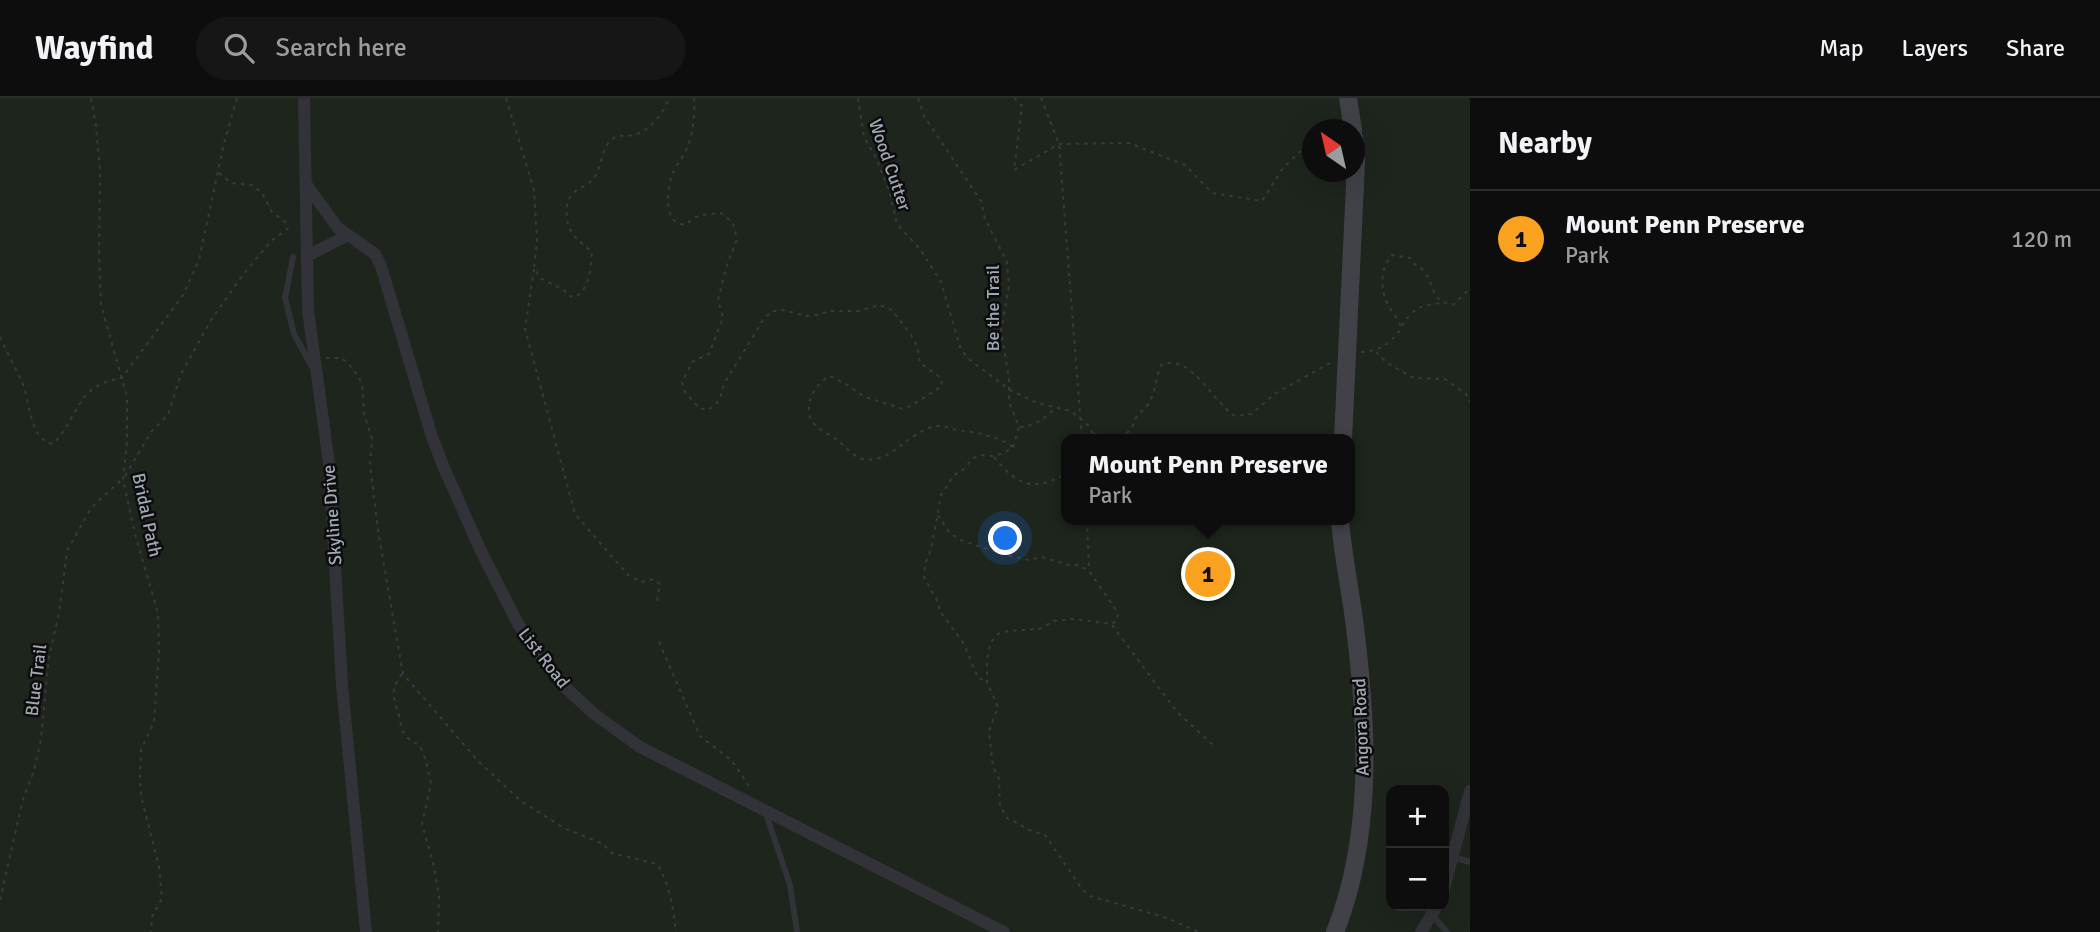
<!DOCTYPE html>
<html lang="en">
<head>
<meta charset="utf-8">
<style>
  :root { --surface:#0d0d0e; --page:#161617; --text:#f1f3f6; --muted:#9a9c9e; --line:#2d2d2e; --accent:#fba220 }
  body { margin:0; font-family:Signika,sans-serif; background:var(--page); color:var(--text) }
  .controls { position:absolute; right:21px; bottom:21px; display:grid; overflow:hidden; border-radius:14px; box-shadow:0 7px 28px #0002 }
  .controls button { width:63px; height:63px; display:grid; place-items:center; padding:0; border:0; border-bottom:2px solid var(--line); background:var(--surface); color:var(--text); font:35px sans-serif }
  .compass { position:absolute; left:1302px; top:21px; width:63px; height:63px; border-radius:50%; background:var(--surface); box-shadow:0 7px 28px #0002; rotate:326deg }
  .you { position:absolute; left:1006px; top:441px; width:24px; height:24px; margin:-18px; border:5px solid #fff; border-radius:50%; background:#1a73e8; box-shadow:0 0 0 10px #1a73e833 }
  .badge { display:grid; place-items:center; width:46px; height:46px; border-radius:50%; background:var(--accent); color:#111; font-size:23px; font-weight:700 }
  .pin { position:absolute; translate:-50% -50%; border:4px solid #fff; box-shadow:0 2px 7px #0006 }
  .popup { position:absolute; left:1061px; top:336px; width:294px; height:91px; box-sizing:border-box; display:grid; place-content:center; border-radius:14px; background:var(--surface); filter:drop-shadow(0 2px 5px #0005); font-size:23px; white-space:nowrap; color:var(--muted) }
  .popup b { font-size:26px; color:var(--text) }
  .popup::after { content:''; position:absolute; left:50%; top:100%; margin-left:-14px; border:14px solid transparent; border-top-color:var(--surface) }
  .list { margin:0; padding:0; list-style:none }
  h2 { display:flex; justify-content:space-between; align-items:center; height:91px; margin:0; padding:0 28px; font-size:30px }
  h2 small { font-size:23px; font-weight:400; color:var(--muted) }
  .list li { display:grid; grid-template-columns:46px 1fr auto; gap:21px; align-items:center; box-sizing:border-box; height:98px; padding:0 28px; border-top:2px solid var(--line) }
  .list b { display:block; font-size:26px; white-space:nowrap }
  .list p { margin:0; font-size:23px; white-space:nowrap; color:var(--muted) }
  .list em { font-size:23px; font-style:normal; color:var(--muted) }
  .icon { flex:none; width:38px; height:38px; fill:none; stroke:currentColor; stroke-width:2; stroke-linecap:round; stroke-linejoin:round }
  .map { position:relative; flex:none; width:1470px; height:834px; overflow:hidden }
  header { display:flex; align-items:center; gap:42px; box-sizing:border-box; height:98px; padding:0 35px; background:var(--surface); border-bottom:2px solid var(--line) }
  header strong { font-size:33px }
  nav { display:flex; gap:38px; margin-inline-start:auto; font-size:24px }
  .search { width:490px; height:63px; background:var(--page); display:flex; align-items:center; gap:18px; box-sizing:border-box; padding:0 24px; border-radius:38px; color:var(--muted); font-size:26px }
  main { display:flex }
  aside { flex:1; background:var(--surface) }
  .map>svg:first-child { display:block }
</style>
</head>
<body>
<header>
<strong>Wayfind</strong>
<div class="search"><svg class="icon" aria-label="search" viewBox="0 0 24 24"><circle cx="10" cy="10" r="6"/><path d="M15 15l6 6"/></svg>Search here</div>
<nav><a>Map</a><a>Layers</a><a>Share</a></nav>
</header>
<main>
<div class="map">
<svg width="1470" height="834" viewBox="0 0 1470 834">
  <rect width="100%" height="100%" fill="#111112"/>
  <path fill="#1d251d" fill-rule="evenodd" d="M0 0H1470V834H0ZM1312 32H1354V74H1312ZM1066 341H1350V422H1066ZM1391 692H1444V808H1391Z"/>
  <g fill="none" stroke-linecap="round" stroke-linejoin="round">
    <path stroke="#383a3f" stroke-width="2" stroke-dasharray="3.5 5" stroke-linecap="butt" d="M91 0 96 28 100 73 99 156 101 207 127 299V344L123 381 135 436 158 515 159 553 154 624 141 652 140 678 141 698 159 768 162 800 152 819 151 834
      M506 0 534 92 537 143 534 170 540 180 564 192 569 198 576 199C591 187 590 171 592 154 575 140 565 133 567 110 567 103 571 96 577 92 586 87 592 85 597 75 602 64 602 50 612 41 619 36 625 39 633 37 650 33 663 16 669 0
      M694 0C695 15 693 34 688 48 684 58 676 67 672 77 667 89 664 122 680 126 687 128 689 123 694 120 701 116 713 116 721 115L733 125 737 141 726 170 718 202 723 220 709 256 692 264 682 284 685 294 699 310 707 312 715 308 720 300 724 286 763 222 772 213 784 212 806 218 818 217 829 213H858L880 207 892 212 911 237 917 248 920 265 941 280 942 288 911 308 903 311 865 299 844 285 830 278C820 283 810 295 809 308 806 331 830 334 842 346 852 355 858 364 874 361 891 359 901 345 916 337 923 332 932 327 941 328 946 328 951 331 957 332 978 335 995 337 1013 349
      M858 0 864 39 876 60 889 92 897 126 920 151 941 184 961 252 970 262 1010 292 1037 305 1071 313 1089 328 1093 336 1090 341
      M918 0 924 18 981 103 985 121 1007 164 1009 188 1001 233 1009 281V304L1019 329 1013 349 1004 355 993 358 982 357 973 360 964 371 954 377 941 397 931 452 925 466 924 479 939 506V512L964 546 978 580 986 583
      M1014 0 1022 8 1014 72 1059 46 1129 45 1185 67 1212 95 1262 103 1283 70 1312 42
      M1041 0 1059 46 1082 341
      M219 75 231 85 252 87 262 95 272 114 289 127
      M534 171 525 231 575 416 628 477 641 484 654 481 660 486 657 503
      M1402 228C1412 210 1422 207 1442 205
      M0 239C7 254 15 269 22 284 30 302 29 342 53 346 81 317 74 288 122 280L183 197 199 162 224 45 237 0
      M1361 254C1379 253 1391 246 1401 230 1399 221 1394 218 1390 210 1380 195 1379 171 1392 157L1410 160C1414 168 1418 167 1423 172 1436 186 1428 202 1453 207L1470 190
      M1376 254 1387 265 1414 280 1445 281 1466 296 1470 304
      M326 260H341L348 265 359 279 363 292 364 316 372 341 370 366 378 433 403 576 479 664 521 703 564 730 603 746 612 755 657 766C670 787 673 810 676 834
      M1020 329C1036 328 1045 320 1056 309
      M1093 336C1104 338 1121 342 1130 332 1134 328 1134 321 1138 317 1140 314 1144 312 1146 309 1156 297 1155 281 1161 267 1191 254 1212 304 1235 318L1251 316 1276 295 1330 265
      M994 359C1016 386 1033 396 1066 375
      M125 378 151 334 168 317 181 276 211 222 242 178 271 143 291 128
      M938 417 949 434 960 442 1010 458 1029 462 1042 459 1068 467H1078L1089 473 1118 515 1117 523 1111 526 1074 521 1054 523 1039 531 1008 533 998 536 991 544 987 561V584L998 609 989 633 993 669 999 681 1000 708 1008 721 1020 726 1026 731 1045 737 1082 791 1090 798 1167 820 1199 834
      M1087 422 1089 472
      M1112 527 1177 614 1213 647
      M659 544 700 638 732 663 751 691
      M402 576C389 594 394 598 399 618 403 636 402 638 420 648L426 663 431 686 422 726 433 765 439 798 438 834
      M0 802 23 701 34 673 41 641 49 559 59 515 67 453 91 410 121 382"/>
    <path stroke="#323338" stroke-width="6" d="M293 159 285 200 294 236 312 269
      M766 716 790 787 797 834
      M1453 759 1470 764
      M1432 817 1447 834"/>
    <path stroke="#323338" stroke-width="12" d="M304 0 308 212 329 365 342 587 366 834
      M306 86 338 130 375 156 381 168 432 339 444 370 481 453 517 524 531 546 564 588 593 615 640 649 1004 834
      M307 158 348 137
      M1444 791 1470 693
      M1421 834 1437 808"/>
    <path stroke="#404248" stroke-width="18" d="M1348 0 1353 32
      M1343 341 1356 65 1354 39
      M1335 834C1372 741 1368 636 1356 538 1352 499 1343 461 1340 422"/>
  </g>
  <g text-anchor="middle" stroke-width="5" stroke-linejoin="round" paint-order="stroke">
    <g font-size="18" fill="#a1a8b4" stroke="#0c0c0d">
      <text transform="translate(890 67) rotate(71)" y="6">Wood Cutter</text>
      <text transform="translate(993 210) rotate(-90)" y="6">Be the Trail</text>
      <text transform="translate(147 417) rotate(78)" y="6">Bridal Path</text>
      <text transform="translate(332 417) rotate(-94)" y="6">Skyline Drive</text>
      <text transform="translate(544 560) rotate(52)" y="6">List Road</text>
      <text transform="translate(36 582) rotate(-83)" y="6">Blue Trail</text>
      <text transform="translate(1361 629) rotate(-92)" y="6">Angora Road</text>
    </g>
  </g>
</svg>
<div class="controls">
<button>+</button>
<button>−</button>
</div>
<svg class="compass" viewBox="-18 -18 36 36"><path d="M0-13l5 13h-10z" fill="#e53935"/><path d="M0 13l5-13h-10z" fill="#9a9c9e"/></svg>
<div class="you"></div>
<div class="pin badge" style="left:1208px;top:476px">1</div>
<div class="popup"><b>Mount Penn Preserve</b>Park</div>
</div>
<aside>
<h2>Nearby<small></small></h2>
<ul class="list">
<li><span class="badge">1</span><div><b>Mount Penn Preserve</b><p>Park</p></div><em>120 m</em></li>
</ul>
</aside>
</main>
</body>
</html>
